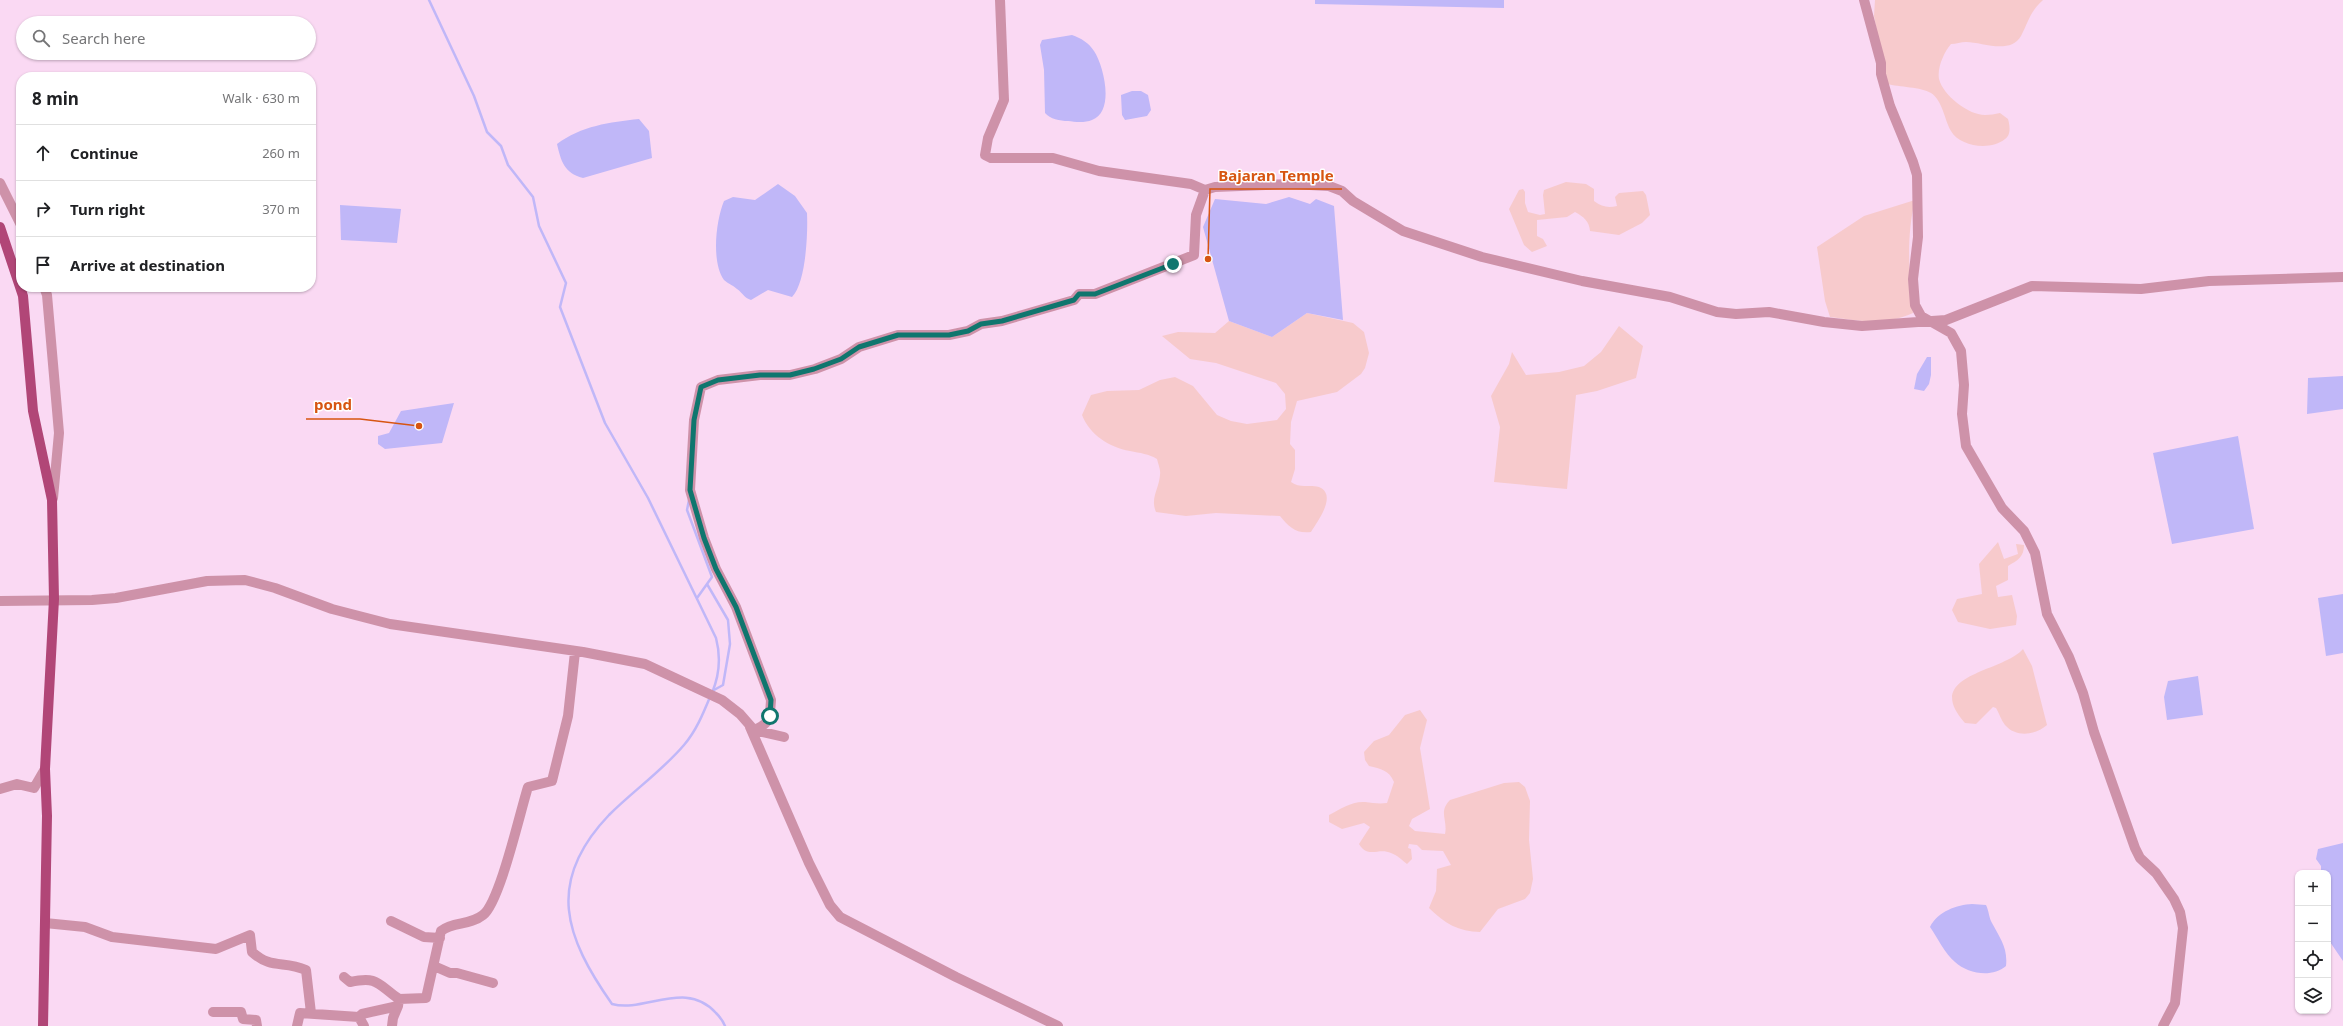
<!DOCTYPE html>
<html lang="en">
<head>
<meta charset="utf-8">
<style>
  :root { --surface:#fff; --page:#f2f2f2; --text:#202124; --muted:#757577; --line:#e0e0e0 }
  body { margin:0; font-family:"Noto Sans",sans-serif; background:var(--page); color:var(--text) }
  .controls { position:absolute; right:12px; bottom:12px; display:grid; overflow:hidden; border-radius:8px; box-shadow:0 1px 3px #0004 }
  .controls button { width:36px; height:36px; display:grid; place-items:center; padding:0; border:0; border-bottom:1px solid var(--line); background:var(--surface); color:var(--text); font:20px sans-serif }
  .stop { position:absolute; width:12px; height:12px; margin:-9px; border:3px solid #0f766e; border-radius:50%; background:#fff }
  .stop.end { background:#0f766e; border-color:#fff; box-shadow:0 1px 4px #0008 }
  .list { margin:0; padding:0; list-style:none }
  h2 { display:flex; justify-content:space-between; align-items:center; height:52px; margin:0; padding:0 16px; font-size:17px }
  h2 small { font-size:13px; font-weight:400; color:var(--muted) }
  .list li { display:grid; grid-template-columns:26px 1fr auto; gap:12px; align-items:center; box-sizing:border-box; height:56px; padding:0 16px; border-top:1px solid var(--line) }
  .list b { display:block; font-size:15px; white-space:nowrap }
  .list em { font-size:13px; font-style:normal; color:var(--muted) }
  .icon { flex:none; width:22px; height:22px; fill:none; stroke:currentColor; stroke-width:2; stroke-linecap:round; stroke-linejoin:round }
  .map { position:relative; flex:none; width:2343px; height:1026px; overflow:hidden }
  .search { position:absolute; background:var(--surface); box-shadow:0 1px 3px #0004; left:16px; top:16px; width:300px; height:44px; display:flex; align-items:center; gap:10px; box-sizing:border-box; padding:0 14px; border-radius:22px; color:var(--muted); font-size:15px }
  .panel { position:absolute; background:var(--surface); box-shadow:0 1px 3px #0004; left:16px; top:72px; width:300px; height:220px; border-radius:16px }
  .map>svg:first-child { display:block }
</style>
</head>
<body>
<div class="map">
<svg width="2343" height="1026" viewBox="0 0 2343 1026">
  <rect width="100%" height="100%" fill="#fad9f3"/>
  <path fill="#f7cacc" d="M1875 0H2043C2029 13 2029 21 2021 36 2010 55 1982 42 1966 42 1961 42 1956 44 1951 44 1944 52 1937 68 1939 79 1943 95 1968 115 1985 115 1990 115 1995 114 2000 113L2008 119C2010 126 2011 135 2005 139 1991 151 1960 147 1951 131 1944 119 1943 101 1931 93 1921 87 1899 87 1887 84L1874 16Z
    M1566 182 1586 184 1594 189V201C1602 207 1608 208 1617 206L1615 197 1619 193 1643 191 1646 195 1650 215 1642 223 1619 235 1590 231C1589 221 1584 217 1575 212L1567 217 1537 220V236L1543 239 1547 246 1532 252 1524 245 1509 209 1519 190 1523 189 1525 192V203L1528 212 1540 215 1545 214 1543 195 1544 190Z
    M1915 200C1906 237 1909 276 1913 313 1883 326 1862 321 1830 317L1825 301 1817 247 1864 216Z
    M1307 313 1353 323 1364 332 1369 353 1365 368 1361 374 1337 392 1297 401 1291 422 1290 444 1295 450V469L1291 482C1300 489 1309 484 1319 487 1338 495 1317 522 1311 532 1296 534 1289 527 1280 516L1216 513 1186 516 1156 512C1150 498 1159 489 1160 475 1161 470 1158 464 1157 459 1149 454 1140 453 1130 451 1109 447 1090 435 1082 415L1091 395 1107 391 1139 390 1160 380 1175 377 1193 386 1217 415 1231 421 1247 424 1277 420 1286 409 1285 394 1276 383 1216 363 1190 359 1162 336 1178 332 1215 333 1229 321 1272 337Z
    M1619 326 1643 346 1636 378 1597 391 1576 395 1567 489 1494 482 1500 427 1491 396 1509 364 1512 352 1526 375 1559 372 1584 366 1601 352Z
    M1998 542 2004 559 2018 554 2016 544 2024 545C2024 557 2018 560 2008 566V580L1996 586 1998 597 2012 595 2017 616 2016 625 1990 629 1958 622 1952 610 1957 599 1982 594 1979 564Z
    M2023 649 2032 666 2047 725C2036 735 2016 738 2005 725 2001 720 1999 713 1996 708L1993 707 1976 724 1965 723C1921 674 2002 673 2023 649Z
    M1420 710 1427 720 1420 748 1430 809 1412 819 1409 826 1415 831 1445 834C1448 820 1438 812 1450 800L1504 783 1519 782 1525 787 1530 801 1529 840 1533 879 1530 893 1525 899 1498 909 1480 932C1459 932 1444 923 1429 908L1436 891 1437 869 1451 865 1443 851 1422 850 1417 845 1409 844 1408 848 1411 849 1412 859 1407 864C1402 860 1397 855 1391 853 1379 847 1368 859 1359 844L1370 827 1364 823 1342 829 1329 822V815C1340 809 1352 801 1365 802 1373 803 1379 804 1387 803L1394 782C1389 770 1381 769 1369 766L1365 760 1364 752 1374 741 1389 735 1405 715Z"/>
  <path fill="#c0b7f8" d="M1315 0H1504V8L1315 4Z
    M1072 35C1081 38 1089 43 1094 51 1104 66 1115 112 1092 120 1085 123 1075 122 1068 121 1060 121 1050 119 1045 113L1044 70 1040 45 1042 40Z
    M1132 91H1141L1148 95 1151 110 1147 116 1125 120 1122 115 1121 95Z
    M639 119 649 131 652 158 583 178C564 173 561 161 557 144 581 126 610 122 639 119Z
    M778 184 795 196 807 213C808 233 806 283 792 297L768 290 751 300C744 298 743 293 737 289 733 285 728 284 724 280 711 262 716 220 724 201L733 197 755 200Z
    M1289 197 1310 204 1316 199 1334 206 1343 320 1307 313 1272 337 1229 321 1203 227 1215 199 1266 204Z
    M340 205 401 209 397 243 341 240Z
    M1927 357H1931V375L1929 384 1924 391 1914 389 1917 374Z
    M2343 376V409L2307 414 2308 378Z
    M454 403 442 443 385 449 378 444V436L389 433 401 411Z
    M2238 436 2254 529 2172 544 2153 453Z
    M2343 594V653L2326 656 2318 598Z
    M2198 676 2203 715 2167 720 2164 697 2168 681Z
    M2343 843V961L2328 939V873H2321V866L2316 859 2318 849Z
    M1972 904 1986 905C1989 911 1989 918 1992 923 2000 938 2008 948 2006 966 1992 978 1968 974 1955 962 1945 954 1937 937 1930 927 1938 911 1957 905 1972 904Z"/>
  <g fill="none" stroke-linecap="round" stroke-linejoin="round">
    <path stroke="#c0b7f8" stroke-width="2.5" d="M429 0 474 96 487 132 501 146 508 165 533 197 539 226 566 283 560 307 605 423 648 498 716 638C721 657 720 674 712 693
      M689 500 687 510 712 577 697 598
      M707 584 728 620 730 644 723 685 714 690
      M710 697C703 714 696 731 684 745 662 771 633 791 609 815 545 882 565 937 612 1004 645 1013 686 979 716 1013 720 1017 723 1021 725 1026"/>
    <path stroke="#ce92a9" stroke-width="10" d="M1000 0 1004 100 988 138 985 155 991 158H1053L1099 171 1191 184 1205 190 1215 187 1291 184 1329 186 1342 191 1353 201 1403 231 1482 257 1582 281 1670 297 1717 312 1736 314 1769 312 1824 322 1862 326 1946 320 2032 286 2141 289 2209 281 2343 277
      M1864 0 1881 63V74L1890 106 1913 162 1917 175 1918 237 1913 279 1915 305 1921 316 1951 333 1961 351 1964 385 1962 414 1966 446 2002 508 2024 531 2035 553 2047 614 2069 657 2083 693 2094 732 2135 848 2140 858 2156 873 2174 899 2180 912 2183 928 2175 1003 2163 1026
      M0 183 21 225
      M44 287 47 295 59 433 53 498
      M0 601 92 600 116 598 207 581 245 580 275 588 332 609 390 624 583 652 645 664 722 700 740 714 754 730 784 737
      M750 727 809 863 830 905 840 917 956 977 1058 1026
      M754 730C770 724 770 717 771 700L736 607 716 569 704 538 690 490 694 420 701 387 718 380 760 375H790L815 369 841 359 859 347 898 335H949L968 331 981 324 1002 321 1074 300 1079 294H1095L1194 255 1196 215 1205 190
      M0 789 17 784 34 788 45 769
      M391 921 424 937 440 938
      M45 923 85 927 112 937 216 949 250 935 252 952C272 970 283 960 306 970L311 1013
      M434 966 450 973H457L493 983
      M344 977 350 982C379 976 377 984 399 999
      M213 1012H241L243 1019 256 1020 257 1026
      M359 1017 364 1026
      M297 1026 300 1013 359 1017 362 1014 398 1006 399 999 426 998 441 931C454 921 469 926 483 915 500 902 520 812 528 787L552 781 568 716 575 652
      M392 1026 393 1018 398 1006"/>
    <path stroke="#b14677" stroke-width="10" d="M0 227 23 296 33 411 52 500 54 599 45 769 47 816 43 1026"/>
  </g>
  <g fill="none" stroke-linecap="round" stroke-linejoin="round">
    <path stroke="#0f766e" stroke-width="5" d="M770 716 771 700 736 607 716 569 704 538 690 490 694 420 701 387 718 380 760 375H790L814 369 841 359 859 347 898 335H949L968 331 981 324 1002 321 1074 300 1079 294H1095L1173 264"/>
  </g>
  <path fill="none" stroke="#d75511" stroke-width="1.5" d="M1208 259L1210 189H1342M419 426L360 419H306"/>
  <g fill="#d75511" stroke="#fff" stroke-width="1.5">
    <circle cx="1208" cy="259" r="4"/>
    <circle cx="419" cy="426" r="4"/>
  </g>
  <g font-size="15" text-anchor="middle" font-weight="bold" fill="#d75511" stroke="#fff" stroke-width="3" stroke-linejoin="round" paint-order="stroke">
    <text x="1276" y="181">Bajaran Temple</text>
    <text x="333" y="410">pond</text>
  </g>
</svg>
<div class="controls">
<button>+</button>
<button>−</button>
<button><svg class="icon" aria-label="locate" viewBox="0 0 24 24"><circle cx="12" cy="12" r="6"/><path d="M12 2v4M12 18v4M2 12h4M18 12h4"/></svg></button>
<button><svg class="icon" aria-label="layers" viewBox="0 0 24 24"><path d="M12 4l9 5-9 5-9-5zM3 14l9 5 9-5"/></svg></button>
</div>
<div class="stop" style="left:770px;top:716px"></div>
<div class="stop end" style="left:1173px;top:264px"></div>
<div class="search"><svg class="icon" aria-label="search" viewBox="0 0 24 24"><circle cx="10" cy="10" r="6"/><path d="M15 15l6 6"/></svg>Search here</div>
<section class="panel">
<h2>8 min<small>Walk · 630 m</small></h2>
<ul class="list">
<li><svg class="icon" aria-label="ahead" viewBox="0 0 24 24"><path d="M12 20V5M6 11l6-6 6 6"/></svg><div><b>Continue</b></div><em>260 m</em></li>
<li><svg class="icon" aria-label="right" viewBox="0 0 24 24"><path d="M7 20v-9h11M14 6l5 5-5 5"/></svg><div><b>Turn right</b></div><em>370 m</em></li>
<li><svg class="icon" aria-label="arrive" viewBox="0 0 24 24"><path d="M6 21V4h12l-3 4 3 4H6"/></svg><div><b>Arrive at destination</b></div></li>
</ul>
</section>
</div>
</body>
</html>
